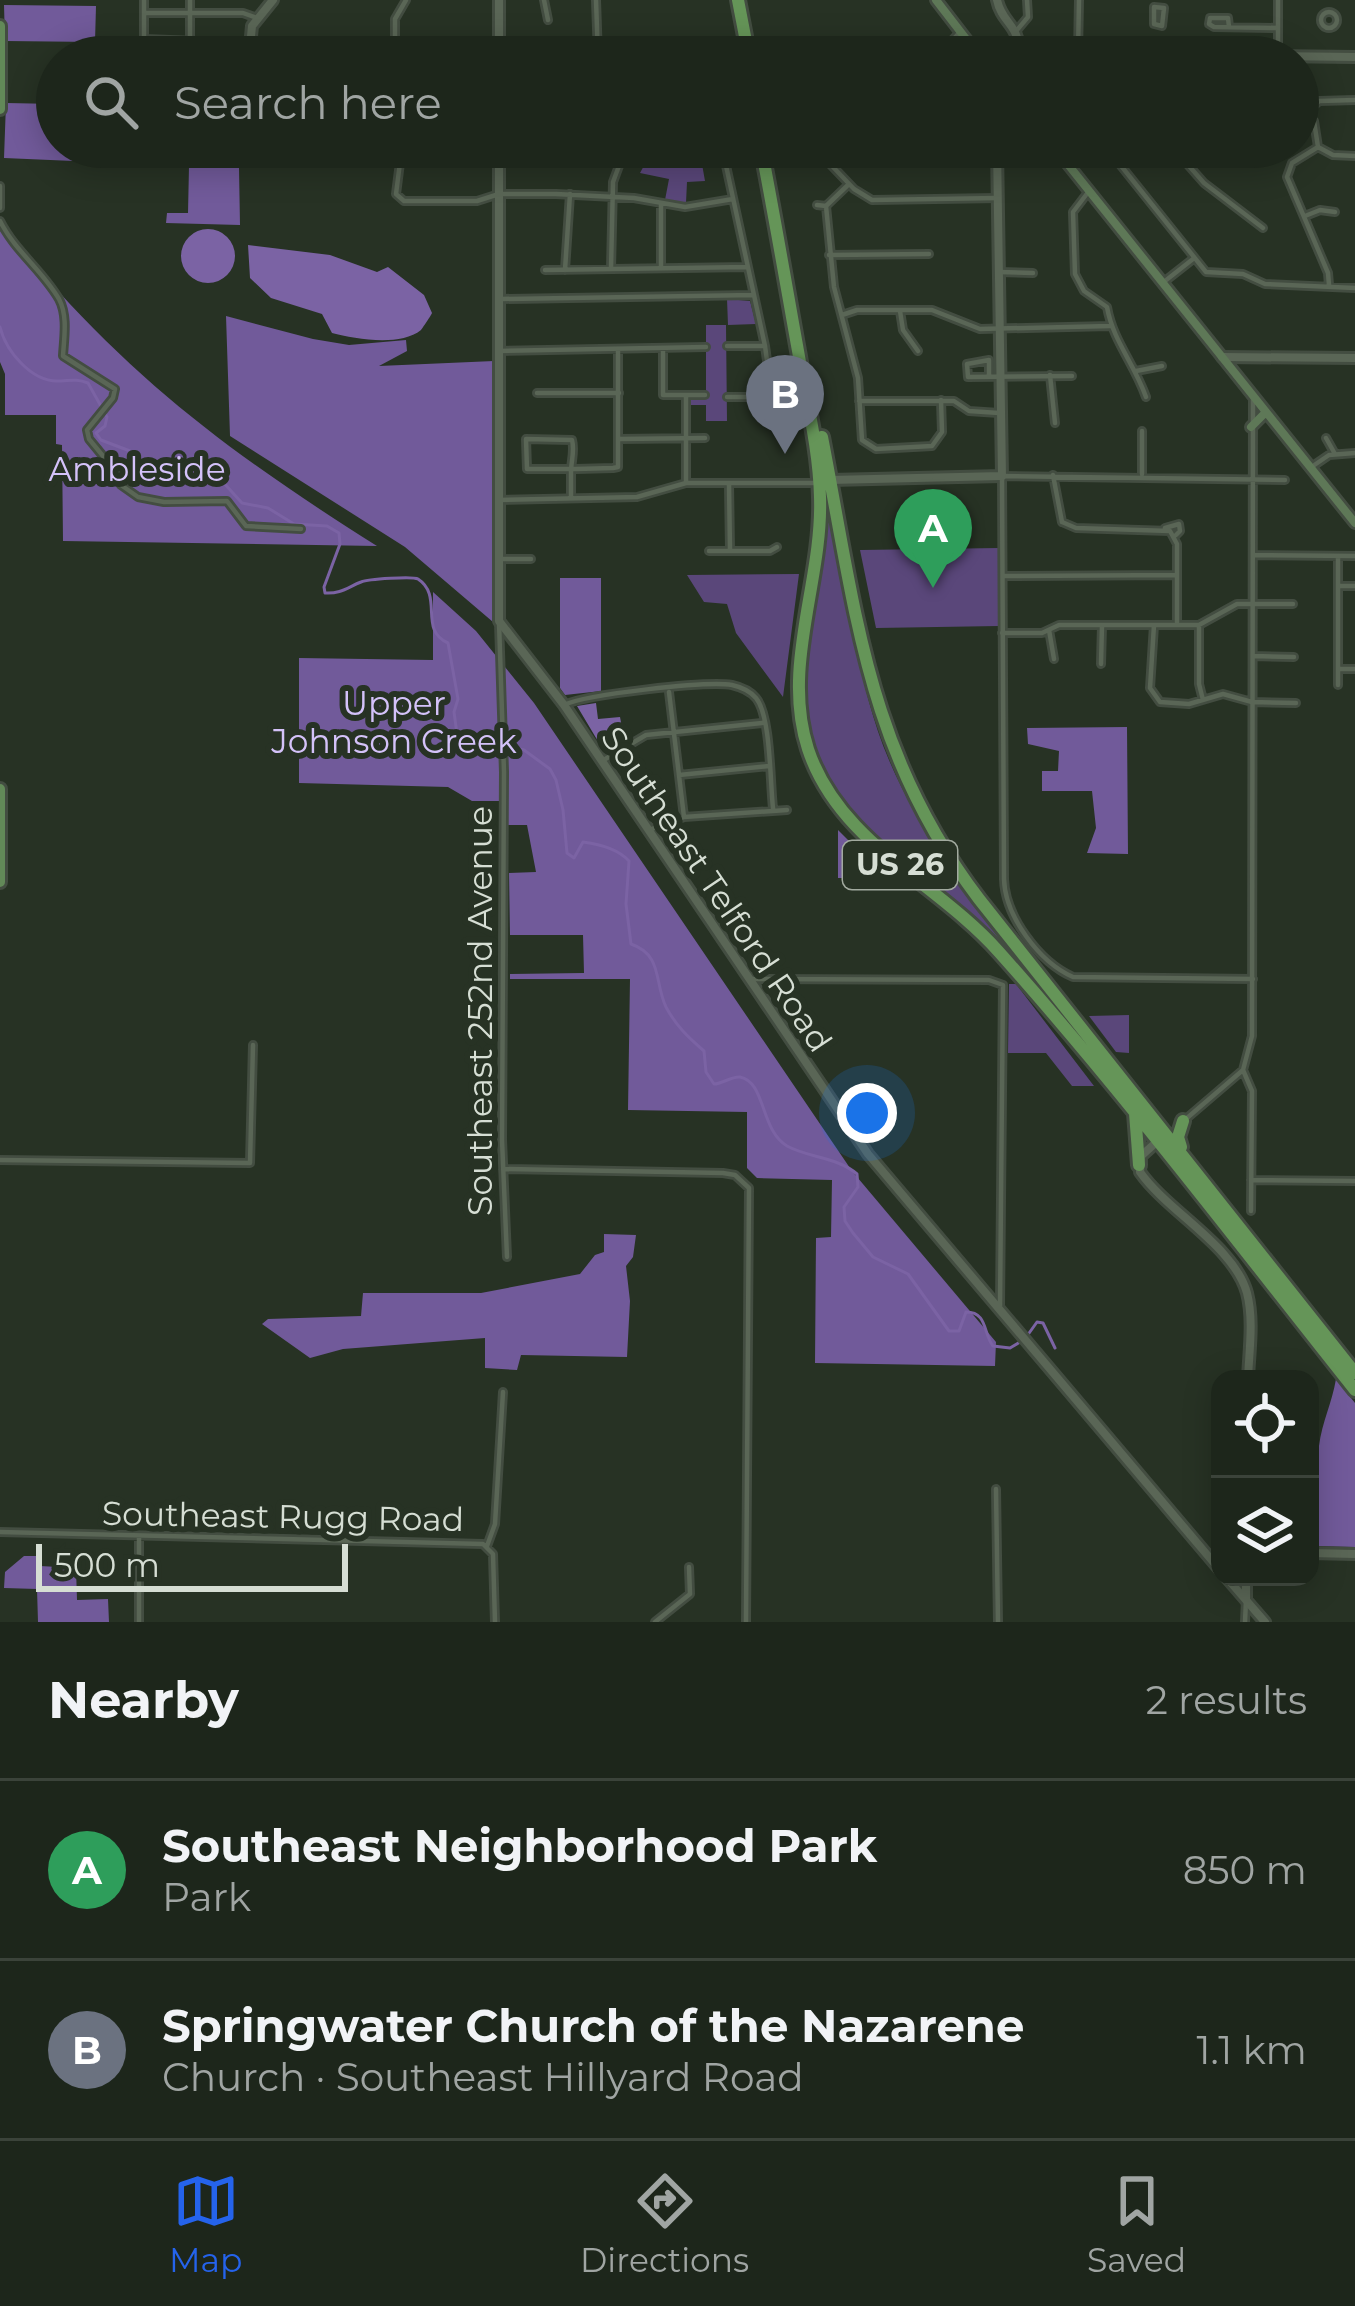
<!DOCTYPE html>
<html lang="en">
<head>
<meta charset="utf-8">
<style>
  :root { --surface:#1d261b; --page:#2a3228; --text:#f1f3f6; --muted:#a0a5a3; --line:#3b433a; --accent:#2563eb }
  body { margin:0; font-family:Montserrat,sans-serif; background:var(--page); color:var(--text) }
  .controls { position:absolute; right:36px; bottom:36px; display:grid; overflow:hidden; border-radius:24px; box-shadow:0 6px 30px #0003 }
  .controls button { width:108px; height:108px; display:grid; place-items:center; padding:0; border:0; border-bottom:3px solid var(--line); background:var(--surface); color:var(--text); font:60px sans-serif }
  .scale { position:absolute; left:36px; bottom:30px; width:312px; box-sizing:border-box; padding-left:12px; border:6px solid #d6ded4; border-top:0; font-size:33px; line-height:42px; white-space:nowrap; color:#d6ded4; -webkit-text-stroke:9px #273224; paint-order:stroke }
  .you { position:absolute; left:867px; top:1113px; width:42px; height:42px; margin:-30px; border:9px solid #fff; border-radius:50%; background:#1a73e8; box-shadow:0 0 0 18px #1a73e833 }
  .badge { display:grid; place-items:center; width:78px; height:78px; border-radius:50%; background:var(--accent); color:#fff; font-size:39px; font-weight:700 }
  .pin { position:absolute; translate:-50% -99px; filter:drop-shadow(0 3px 6px #0008) }
  .pin::after { content:''; position:absolute; top:63px; width:42px; height:36px; background:inherit; clip-path:polygon(0 0,100% 0,50% 100%) }
  .list { margin:0; padding:0; list-style:none }
  h2 { display:flex; justify-content:space-between; align-items:center; height:156px; margin:0; padding:0 48px; font-size:51px }
  h2 small { font-size:39px; font-weight:400; color:var(--muted) }
  .list li { display:grid; grid-template-columns:78px 1fr auto; gap:36px; align-items:center; box-sizing:border-box; height:180px; padding:0 48px; border-top:3px solid var(--line) }
  .list b { display:block; font-size:45px; white-space:nowrap }
  .list p { margin:0; font-size:39px; white-space:nowrap; color:var(--muted) }
  .list em { font-size:39px; font-style:normal; color:var(--muted) }
  .icon { flex:none; width:66px; height:66px; fill:none; stroke:currentColor; stroke-width:2; stroke-linecap:round; stroke-linejoin:round }
  .map { position:relative; flex:none; width:1355px; height:1622px; overflow:hidden }
  .search { position:absolute; background:var(--surface); box-shadow:0 6px 30px #0003; left:36px; right:36px; top:36px; height:132px; display:flex; align-items:center; gap:30px; box-sizing:border-box; padding:0 42px; border-radius:66px; color:var(--muted); font-size:45px }
  .sheet { height:516px; background:var(--surface) }
  nav { display:flex; justify-content:space-around; align-items:center; box-sizing:border-box; height:168px; border-top:3px solid var(--line); background:var(--surface); font-size:33px; color:var(--muted) }
  nav a { display:grid; justify-items:center; gap:6px }
  nav .on { color:var(--accent) }
  .map>svg:first-child { display:block }
</style>
</head>
<body>
<div class="map">
<svg width="1355" height="1622" viewBox="0 0 1355 1622">
  <rect width="100%" height="100%" fill="#273224"/>
  <path fill="#5a477a" d="M654 147H666L672 152 678 147H699L705 181 687 182 686 203 665 200 669 179 640 173Z
    M727 299 750 301 756 324 728 325Z
    M706 325H726L727 421H706V405H687L689 399H706Z
    M823 481 830 498V521C850 601 857 684 889 760 931 861 1033 971 1101 1058L1098 1061C1058 1015 1020 965 977 923 913 859 818 818 805 718 798 660 817 602 823 545 826 524 824 502 823 481Z
    M999 548V626L876 628 860 550Z
    M799 574 783 697 736 633 727 604 704 602 687 575Z
    M1009 984H1016L1094 1086H1072L1046 1053H1008Z
    M1129 1015V1053L1116 1052 1089 1016Z"/>
  <path fill="#715a9a" d="M4 5 96 6 95 42 5 41Z
    M6 103 57 104V147H232L239 168 240 225 166 223 167 213H188L189 166 4 158Z
    M0 229 53 291H58C156 399 255 469 377 546L63 541 62 445 56 444V415H5V374L0 362Z
    M226 316 313 339 349 345 406 340 407 351 379 366 494 361 493 622 405 547 230 436Z
    M560 578H601V691L565 695 560 688Z
    M433 592 476 631 534 703 852 1171 996 1342 995 1366 815 1363 816 1238 831 1237 832 1180 757 1178 747 1168V1112L628 1110 630 979H510V974L584 973 583 935H510L509 873 536 872 527 825H508V801H472L448 787 299 783V658L433 660Z
    M1127 727 1128 854 1087 853 1096 828 1092 791H1042V771H1058L1059 751 1028 744 1027 728Z
    M838 830 859 851 897 878H838Z
    M604 1234 636 1235 633 1257 626 1266 630 1301 627 1357 521 1355 517 1370 485 1368V1338L343 1349 310 1358 262 1324 268 1319 361 1316 363 1293H481L580 1274 595 1255 604 1252Z
    M1336 1379 1355 1403V1547L1315 1546C1316 1513 1315 1478 1319 1446 1322 1422 1332 1403 1336 1379Z
    M24 1556H39L40 1566 76 1568 77 1600 108 1599 109 1622H38L37 1589 4 1588 5 1572Z"/>
  <path fill="#7b63a4" d="M181 256a27 27 0 1 1 54 0a27 27 0 1 1-54 0Z
    M248 245 330 255 377 272 388 267 424 295 432 313C432 314 422 329 421 330 400 347 355 339 332 333L322 314 271 298 250 278Z
    M596 703 598 719 620 717 624 738 608 749 602 748 577 706Z"/>
  <g fill="none" stroke-linecap="round" stroke-linejoin="round">
    <path stroke="#7b63a4" stroke-width="3" d="M0 327C6 351 31 381 57 381 70 381 75 378 88 383L107 417 105 426 96 433 101 440 130 451 142 465 222 481 242 503 268 508 294 524 327 526 339 533 340 544 324 587 325 593C341 594 348 587 361 582 368 579 413 576 418 579 444 596 418 630 448 643L458 699 454 712 457 734 524 750 550 769 556 780 563 810 567 853 574 858 583 842C599 844 618 849 629 861L626 904 631 944C663 955 654 982 666 1007 676 1026 689 1038 704 1051L706 1072 714 1084C722 1084 732 1076 740 1077 766 1082 760 1130 787 1146 809 1158 837 1157 857 1174L858 1187 844 1207 845 1221 853 1233 873 1257 908 1274 949 1331H959L966 1312C988 1312 983 1334 993 1346L1010 1348 1020 1342
      M1027 1336 1037 1322 1043 1323 1055 1348"/>
    <g stroke="#434d41" stroke-width="10">
      <path id="minor" d="M144 0V41
        M190 0V41
        M544 0 548 20
        M596 0 598 57
        M1154 7 1164 8 1162 26 1154 24Z
        M1321 20a8 8 0 1 1 16 0a8 8 0 1 1-16 0Z
        M144 13H243L257 18
        M1229 27 1228 18H1210L1209 24 1214 27 1278 28
        M1017 30 1028 17 1027 0
        M790 41 791 57
        M375 45 496 46
        M1078 54 1079 0
        M1278 54V0
        M395 57V19L406 0
        M944 57 945 48 960 32
        M1298 110 1314 121 1318 147
        M1307 112 1319 101 1355 100
        M402 147 396 194 404 201H477L499 194H556L634 198 685 207 733 199
        M453 147 499 148
        M568 147 570 150
        M722 147 765 346 772 397H727
        M814 147 854 189 872 200 998 198
        M1106 147 1206 272 1243 274 1265 284 1355 288
        M1165 147 1182 158 1204 183 1263 228
        M1318 147 1292 163 1287 177 1328 273 1329 285
        M1318 147 1333 155 1355 156
        M1190 163 1208 147
        M0 186V208
        M1089 191 1073 212 1075 274 1084 291 1107 307C1113 341 1134 363 1146 397
        M661 204V268
        M817 205 826 206 849 184
        M826 206 834 287 858 378 862 440 876 449 932 446 942 432 941 400
        M1305 216 1320 210 1335 212
        M0 221C15 251 42 270 59 299 68 316 64 338 63 356L115 389 113 398 87 430 89 439 112 467 121 485 138 497 164 502 227 501 246 526 301 529
        M829 255 929 254
        M611 269 613 182 626 147
        M545 270 748 267
        M565 270 570 194
        M999 272 1033 273
        M1165 281 1193 259
        M502 299 754 295
        M900 311 903 330 918 351
        M842 315 857 310H932L980 329 1110 326
        M727 346H763
        M663 348V395H705
        M498 351 706 347
        M1136 371 1162 366
        M1050 375 1055 423
        M989 376V360L967 364 968 377 1072 376
        M537 393H619
        M686 395V483
        M859 401H954L969 411 999 413
        M1326 438 1335 454
        M619 439 705 438
        M1310 468 1329 455 1355 453
        M1142 474V431
        M1053 475 1062 522
        M729 484 730 550
        M571 498V472C571 461 575 451 572 440L526 439 527 469H576L613 468 618 467V349
        M498 500 637 497 686 483H814
        M1062 522 1076 528 1170 531 1177 544V622
        M1165 528 1179 524 1180 531 1176 535
        M709 551H770L777 547
        M1253 555 1355 556
        M1338 556V685
        M498 559H531
        M1003 576 1177 575
        M1338 586H1355
        M499 622 504 772 502 1140 507 1257
        M1154 625 1150 688 1160 702 1189 704 1223 694 1252 702 1296 703
        M1199 625V684L1203 700
        M1049 630 1054 659
        M1002 633H1042L1059 625H1199L1237 604H1293
        M1253 656 1294 657
        M1101 664 1102 625
        M1338 669H1355
        M669 692 684 817
        M564 705C587 694 706 681 732 685 741 687 750 691 756 698 771 716 770 783 773 808
        M602 761 646 735 762 723
        M679 775 769 766
        M649 830 684 817 787 810
        M750 979 989 980 1003 985 1000 1306
        M1253 979 1073 977C1039 962 1005 916 1004 879L1002 476 1285 480
        M1243 1070 1252 1091 1251 1211
        M1187 1118 1243 1070 1252 1036 1253 396
        M0 1160 250 1163 253 1045
        M503 1169 723 1173 735 1175 749 1188 746 1622
        M1251 1180 1355 1181
        M996 1489 998 1622
        M0 1532 483 1544 493 1554 495 1622
        M139 1536V1622
        M487 1546 495 1524 503 1392
        M655 1622 690 1594 689 1567
        M1245 1622 1246 1600"/>
    </g>
    <g stroke="#434d41" stroke-width="14">
      <path id="tertiary" d="M997 0C1002 24 1019 23 1019 53
        M144 41 249 45
        M249 57 252 26 273 0
        M499 57V0
        M1011 57 1019 53 1355 57
        M499 147V621L564 705 868 1154 1220 1570
        M1222 357 1355 358
        M830 480 1002 476 997 147
        M1161 1138 1141 1156 1140 1172C1168 1212 1234 1246 1247 1293 1254 1320 1249 1352 1248 1379
        M1310 1553 1355 1554
        M1226 1577 1265 1622
        M1246 1577V1599"/>
    </g>
    <g stroke="#434d41" stroke-width="14">
      <path id="secondary" d="M936 0 980 57
        M1054 147 1355 523
        M1251 427 1266 412"/>
    </g>
    <g stroke="#434d41" stroke-width="16">
      <path id="primary" d="M0 26V109
        M0 789V882"/>
    </g>
    <g stroke="#434d41" stroke-width="18">
      <path id="trunk" d="M738 0 749 57
        M761 147C775 219 787 290 800 362 808 407 819 451 820 497 823 581 781 666 808 749 839 843 937 882 999 952 1124 1092 1238 1243 1355 1390
        M822 437C856 612 867 752 979 899L1355 1373
        M1135 1113 1139 1165
        M1181 1147 1178 1137 1183 1121"/>
    </g>
    <use href="#minor" stroke="#5a6656" stroke-width="4.5"/>
    <use href="#tertiary" stroke="#5a6656" stroke-width="8"/>
    <use href="#secondary" stroke="#5e7857" stroke-width="8"/>
    <use href="#primary" stroke="#628958" stroke-width="10"/>
    <use href="#trunk" stroke="#659558" stroke-width="12"/>
  </g>
  <g text-anchor="middle" stroke-width="12" stroke-linejoin="round" paint-order="stroke">
    <rect fill="#273224" stroke="#a2aa9f" stroke-width="3" x="843" y="841" width="114" height="48" rx="9"/>
    <g font-size="30" font-weight="bold" fill="#d6ded4">
      <text x="900" y="875">US 26</text>
    </g>
    <g font-size="33" fill="#d4c2f9" stroke="#273224">
      <text x="137" y="481">Ambleside</text>
      <text x="394" y="715">Upper<tspan x="394" dy="38">Johnson Creek</tspan></text>
    </g>
    <g font-size="33" fill="#d6ded4" stroke="#273224">
      <text transform="translate(717 889) rotate(56)" y="12">Southeast Telford Road</text>
      <text transform="translate(480 1011) rotate(-90)" y="12">Southeast 252nd Avenue</text>
      <text transform="translate(283 1516) rotate(1)" y="12">Southeast Rugg Road</text>
    </g>
  </g>
</svg>
<div class="controls">
<button><svg class="icon" aria-label="locate" viewBox="0 0 24 24"><circle cx="12" cy="12" r="6"/><path d="M12 2v4M12 18v4M2 12h4M18 12h4"/></svg></button>
<button><svg class="icon" aria-label="layers" viewBox="0 0 24 24"><path d="M12 4l9 5-9 5-9-5zM3 14l9 5 9-5"/></svg></button>
</div>
<div class="scale">500 m</div>
<div class="you"></div>
<div class="pin badge" style="left:933px;top:588px;background:#2e9e5b">A</div>
<div class="pin badge" style="left:785px;top:454px;background:#6b7280">B</div>
<div class="search"><svg class="icon" aria-label="search" viewBox="0 0 24 24"><circle cx="10" cy="10" r="6"/><path d="M15 15l6 6"/></svg>Search here</div>
</div>
<section class="sheet">
<h2>Nearby<small>2 results</small></h2>
<ul class="list">
<li><span class="badge" style="background:#2e9e5b">A</span><div><b>Southeast Neighborhood Park</b><p>Park</p></div><em>850 m</em></li>
<li><span class="badge" style="background:#6b7280">B</span><div><b>Springwater Church of the Nazarene</b><p>Church · Southeast Hillyard Road</p></div><em>1.1 km</em></li>
</ul>
</section>
<nav>
<a class="on"><svg class="icon" aria-label="map" viewBox="0 0 24 24"><path d="M3 6l6-2 6 2 6-2v14l-6 2-6-2-6 2zM9 4v14M15 6v14"/></svg>Map</a>
<a><svg class="icon" aria-label="directions" viewBox="0 0 24 24"><path d="M12 3l9 9-9 9-9-9zM9 14v-3h6M13 9l2 2-2 2"/></svg>Directions</a>
<a><svg class="icon" aria-label="saved" viewBox="0 0 24 24"><path d="M7 4h10v16l-5-4-5 4z"/></svg>Saved</a>
</nav>
</body>
</html>
